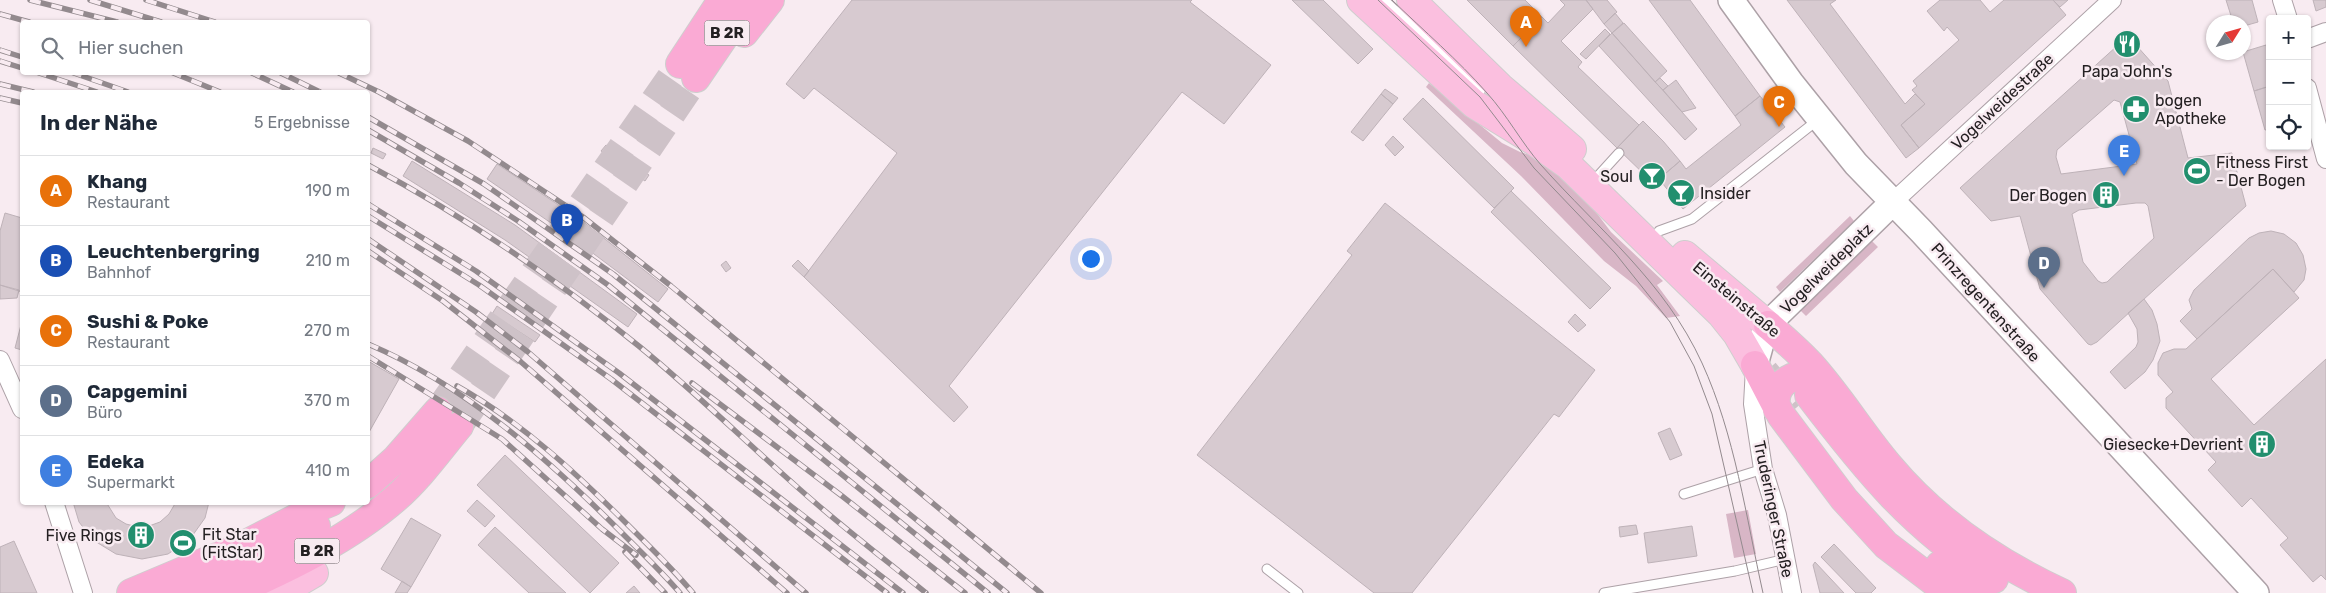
<!DOCTYPE html>
<html lang="de">
<head>
<meta charset="utf-8">
<style>
  :root { --surface:#fff; --page:#f2f2f3; --text:#1f2937; --muted:#747a83; --line:#e0e1e3; --accent:#1a73e8 }
  body { margin:0; font-family:Rubik,sans-serif; background:var(--page); color:var(--text) }
  .controls { position:absolute; right:15px; top:15px; display:grid; overflow:hidden; border-radius:5px; box-shadow:0 1px 4px #0004 }
  .controls button { width:45px; height:45px; display:grid; place-items:center; padding:0; border:0; border-bottom:1px solid var(--line); background:var(--surface); color:var(--text); font:25px sans-serif }
  .compass { position:absolute; left:2206px; top:15px; width:45px; height:45px; border-radius:50%; background:var(--surface); box-shadow:0 1px 4px #0004; rotate:53deg }
  .you { position:absolute; left:1090px; top:258px; width:18px; height:18px; margin:-12px; border:4px solid #fff; border-radius:50%; background:#1a73e8; box-shadow:0 0 0 8px #1a73e833 }
  .badge { display:grid; place-items:center; width:32px; height:32px; border-radius:50%; background:var(--accent); color:#fff; font-size:16px; font-weight:700 }
  .pin { position:absolute; translate:-50% -41px; filter:drop-shadow(0 1px 2px #0008) }
  .pin::after { content:''; position:absolute; top:26px; width:18px; height:15px; background:inherit; clip-path:polygon(0 0,100% 0,50% 100%) }
  .list { margin:0; padding:0; list-style:none }
  h2 { display:flex; justify-content:space-between; align-items:center; height:65px; margin:0; padding:0 20px; font-size:21px }
  h2 small { font-size:16px; font-weight:400; color:var(--muted) }
  .list li { display:grid; grid-template-columns:32px 1fr auto; gap:15px; align-items:center; box-sizing:border-box; height:70px; padding:0 20px; border-top:1px solid var(--line) }
  .list b { display:block; font-size:19px; white-space:nowrap }
  .list p { margin:0; font-size:16px; white-space:nowrap; color:var(--muted) }
  .list em { font-size:16px; font-style:normal; color:var(--muted) }
  .icon { flex:none; width:28px; height:28px; fill:none; stroke:currentColor; stroke-width:2; stroke-linecap:round; stroke-linejoin:round }
  .map { position:relative; flex:none; width:2326px; height:593px; overflow:hidden }
  .search { position:absolute; background:var(--surface); box-shadow:0 1px 4px #0004; left:20px; top:20px; width:350px; height:55px; display:flex; align-items:center; gap:12px; box-sizing:border-box; padding:0 18px; border-radius:5px; color:var(--muted); font-size:19px }
  .panel { position:absolute; background:var(--surface); box-shadow:0 1px 4px #0004; left:20px; top:90px; width:350px; height:415px; border-radius:5px }
  .map>svg:first-child { display:block }
</style>
</head>
<body>
<div class="map">
<svg width="2326" height="593" viewBox="0 0 2326 593">
  <rect width="100%" height="100%" fill="#f8ebf1"/>
  <path fill="#d8b6c6" d="M1429 83 1502 143 1520 152 1540 158 1583 195 1611 232 1663 281 1657 285 1680 316 1666 318 1636 286 1604 261 1521 176 1426 87Z
    M1850 216 1854 221 1780 292 1776 287Z
    M1872 241 1878 247 1806 316 1800 310Z
    M1748 510 1756 554 1734 558 1726 514Z"/>
  <path fill="#d7cad0" stroke="#beb2b8" fill-rule="evenodd" d="M852 0H1192L1190 2 1271 65 1224 124 1182 92 949 386 968 407 954 422 804 277 897 153 814 88 804 99 786 84Z
    M1292 0H1323L1373 49 1358 64Z
    M1467 0H1525L1542 17 1513 46Z
    M1560 0H1586L1593 9 1561 41 1582 62 1578 67 1639 125 1617 148 1513 46 1542 17 1548 23 1565 5Z
    M1586 0H1607L1617 12 1604 24Z
    M1649 0H1690L1760 96 1735 116Z
    M1787 0H1836L1830 4 1905 104 1915 94 1925 104 1901 125 1919 148 1906 158Z
    M1940 0H1980L1990 12 2004 0H2053L2066 15 1919 148 1901 125 1925 104 1912 90 1917 86 1913 81 1959 40 1947 27 1944 31 1927 11Z
    M2053 0H2068L2060 7Z
    M2226 0H2252L2258 22 2244 26V22H2233Z
    M2313 0H2326V7L2316 11Z
    M1615 13 1623 23 1612 33 1604 24Z
    M1624 23 1667 71 1655 82 1612 33Z
    M1605 29 1610 34 1586 59 1580 54Z
    M1612 33 1697 129 1685 140 1599 46Z
    M2128 36 2168 81 2188 158 2232 153 2246 206 2097 342 2091 345 2088 344 2040 289 2020 216 1991 221 1960 188ZM2114 100 2120 102 2137 164 2061 174 2056 157 2057 150ZM2136 203H2145L2148 206 2154 238 2107 282 2102 283 2098 281 2083 262 2072 214 2079 210Z
    M2266 45 2270 59V86L2254 91 2243 52Z
    M1660 78 1668 86 1663 90 1655 82Z
    M1676 80 1696 108 1682 112 1663 90Z
    M2270 86V129L2265 130 2254 91Z
    M1385 89 1398 98 1393 104 1381 94Z
    M1381 94 1393 104 1363 141 1351 132Z
    M1760 96 1785 127 1683 209 1659 179 1680 161 1686 169 1741 125 1735 116Z
    M1423 98 1514 188 1494 208 1403 119Z
    M1643 121 1663 141 1680 161 1659 179 1653 180 1648 178 1617 148Z
    M1393 136 1404 147 1395 156 1385 145Z
    M606 145 649 175 645 181 601 151Z
    M373 148 386 154 383 159 371 153Z
    M412 161 515 225 637 314 628 327 505 240 403 176Z
    M497 164 581 220 668 289 658 302 570 236 487 179Z
    M1511 191 1611 288 1590 309 1491 212Z
    M1385 203 1595 370 1559 417 1554 414 1412 593H1374L1197 455 1352 255 1347 251Z
    M5 213 22 218V292L0 285V231Z
    M2271 231 2284 234 2296 243 2303 255 2306 269 2304 280 2294 292 2273 269 2197 339 2180 321 2192 309 2189 300 2194 290 2249 238 2259 233Z
    M798 260 809 271 804 277 792 266Z
    M726 261 731 268 726 272 721 265Z
    M2273 269 2299 298 2211 379 2254 425 2326 359V580L2321 575 2313 582 2280 545 2288 538 2251 498 2242 507 2208 470 2216 462 2166 408V398L2173 392 2158 375V363L2163 353 2174 349H2186Z
    M0 285 19 290 17 298 0 299Z
    M2144 299 2152 310 2157 324 2160 341 2153 360 2145 372 2125 389 2110 372 2136 347 2138 342 2137 329 2128 313Z
    M497 306 540 335 535 342 492 314Z
    M1575 314 1586 325 1578 332 1568 322Z
    M22 321V350L15 348Z
    M368 361 399 379 368 434Z
    M1670 428 1682 455 1670 460 1658 433Z
    M505 455 619 563 590 593 477 485Z
    M477 500 495 516 485 527 467 511Z
    M73 502H106L116 518 126 524 138 527 149 526 160 522 169 514 176 502H209L205 518 190 539 168 554 142 559 116 554 93 540 79 522Z
    M411 518 441 535 411 587 381 569Z
    M1636 525 1638 534 1620 537 1619 527Z
    M1692 526 1697 556 1648 563 1644 533Z
    M495 527 566 593H529L478 545Z
    M14 541 37 593H0V547Z
    M1834 544 1876 588 1871 593H1856L1821 557Z
    M1815 562 1844 593H1820L1813 565Z
    M402 581 411 587 407 593H395Z
    M634 586 640 593H626Z"/>
  <g fill="none" stroke-linecap="round" stroke-linejoin="round">
    <path stroke="#cec2c8" stroke-width="28" stroke-dasharray="28 14" stroke-linecap="butt" d="M1765 372 1796 408
      M438 411 680 64
      M459 426 696 78"/>
    <g stroke="#ada1a7" stroke-width="11">
      <path id="service" d="M1384 0 1480 91
        M1599 175 1619 153
        M1659 231 1692 219 1819 119
        M1684 494 1763 469
        M1267 569 1298 593
        M1604 593 1735 571 1786 559"/>
    </g>
    <g stroke="#ada1a7" stroke-width="20">
      <path id="minor" d="M2282 0 2288 19
        M2307 39 2326 32
        M2307 88 2326 159
        M1893 202 2112 0
        M0 360 22 409
        M1755 368 1753 404 1763 469 1777 515 1792 593
        M54 502 83 593"/>
    </g>
    <g stroke="#ada1a7" stroke-width="28">
      <path id="secondary" d="M1731 0 1791 83 1856 164 1921 231 2256 593
        M1755 365 1763 336 1774 318 1893 202"/>
    </g>
    <g stroke="#cfcece" stroke-width="30">
      <path id="primary" d="M1361 0 1474 104 1534 141 1568 165 1721 314 1737 334 1755 365
        M1411 0 1500 87 1572 149
        M1685 255 1768 325
        M280 593 314 573"/>
    </g>
    <g stroke="#cfcece" stroke-width="30">
      <path id="trunk" d="M744 33 770 0
        M680 64 722 0
        M696 78 749 0
        M1768 325C1783 338 1797 350 1810 364 1839 396 1861 433 1889 466 1936 522 1997 563 2062 593
        M1755 365 1781 415 1844 499 1886 545 1949 593
        M1809 395C1867 471 1912 527 1994 579
        M1777 409C1769 381 1801 368 1822 379
        M368 484 396 459 438 411
        M1940 565 1981 593
        M131 593 238 548 314 509 331 502
        M182 593 269 555 316 526
        M232 593C289 568 349 539 396 498 420 477 439 450 459 426"/>
    </g>
    <use href="#service" stroke="#fff" stroke-width="9"/>
    <use href="#minor" stroke="#fff" stroke-width="18"/>
    <use href="#secondary" stroke="#fff" stroke-width="25"/>
    <use href="#primary" stroke="#fbbfdf" stroke-width="28"/>
    <use href="#trunk" stroke="#faaad4" stroke-width="28"/>
    <path stroke="#938a8e" stroke-width="1" d="M1378 0 1480 97 1534 168 1615 253 1670 322 1694 366 1712 414 1753 593
      M1392 0C1424 31 1458 60 1487 93 1507 115 1521 142 1541 165 1599 230 1665 282 1702 363 1735 435 1746 517 1763 593"/>
    <g stroke="#938a8e" stroke-width="5.5">
      <path id="rail" d="M30 0 117 22
        M90 0 161 22
        M146 0 215 22
        M0 14 29 22
        M0 50 22 57
        M0 61 22 68
        M36 72 97 92
        M71 72 128 92
        M171 72 220 92
        M250 72 293 92
        M279 72 320 92
        M337 72 379 92 468 141 583 217 671 286 1041 593
        M0 84 33 92
        M0 98 22 103
        M368 117 484 184 613 274 1007 593
        M368 130 459 183 518 221 608 285 988 593
        M368 165C464 216 555 278 640 347 700 396 754 450 812 500 849 532 888 562 926 593
        M368 204 476 271 619 373 903 593
        M368 216 479 285 611 379 887 593
        M368 239 476 312 528 352 806 593
        M368 251 443 301 521 362 787 593
        M368 344C465 385 548 459 622 533 642 553 662 572 680 593
        M368 356 502 439 602 529 636 555
        M692 383 842 496 965 593
        M457 386C521 422 575 472 627 524 650 547 673 569 693 593
        M625 552 665 593"/>
    </g>
    <use href="#rail" stroke="#f8ebf1" stroke-width="4" stroke-dasharray="11" stroke-linecap="butt"/>
  </g>
  <defs>
    <g id="restaurant-disc" transform="scale(1.4375)"><circle r="9.5" fill="#228f6e" stroke="#f8ebf1"/><path d="M-5-6h1v4h1v-4h1v4h1v-4h1v5L-1.5 .5V6h-2V.5L-5-1ZM5-6V6H3V1.5H1.5Q1.5-4 5-6Z" fill="#fff"/></g>
    <g id="pharmacy-disc" transform="scale(1.4375)"><circle r="9.5" fill="#228f6e" stroke="#f8ebf1"/><path d="M-2-6h4v4h4v4h-4v4h-4v-4h-4v-4h4Z" fill="#fff"/></g>
    <g id="stadium-disc" transform="scale(1.4375)"><circle r="9.5" fill="#228f6e" stroke="#f8ebf1"/><path d="M0-5a6.5 5 0 1 0 0 10a6.5 5 0 1 0 0-10ZM-3.5-1.8h7v3.6h-7Z" fill="#fff"/></g>
    <g id="bar-disc" transform="scale(1.4375)"><circle r="9.5" fill="#228f6e" stroke="#f8ebf1"/><path d="M-6-5H6L.8 .8V4.5H3.5V6h-7V4.5H-.8V.8Z" fill="#fff"/></g>
    <g id="building-disc" transform="scale(1.4375)"><circle r="9.5" fill="#228f6e" stroke="#f8ebf1"/><path d="M-4-6H4V6H1V3H-1V6H-4ZM-2.5-4.3h1.7v1.8h-1.7ZM.8-4.3h1.7v1.8H.8ZM-2.5-1h1.7V.8h-1.7ZM.8-1h1.7V.8H.8Z" fill="#fff"/></g>
  </defs>
  <g fill-rule="evenodd">
    <use href="#restaurant-disc" x="2127" y="44"/>
    <use href="#pharmacy-disc" x="2136" y="109"/>
    <use href="#stadium-disc" x="2197" y="171"/>
    <use href="#bar-disc" x="1652" y="176"/>
    <use href="#bar-disc" x="1681" y="193"/>
    <use href="#building-disc" x="2106" y="195"/>
    <use href="#building-disc" x="2262" y="444"/>
    <use href="#building-disc" x="141" y="535"/>
    <use href="#stadium-disc" x="183" y="543"/>
  </g>
  <g text-anchor="middle" stroke-width="5" stroke-linejoin="round" paint-order="stroke">
    <g fill="#f8ebf1" stroke="#645d60" stroke-width="1">
      <rect x="704.5" y="20.5" width="45" height="25" rx="4"/>
      <rect x="294.5" y="538.5" width="45" height="25" rx="4"/>
    </g>
    <g font-size="15" font-weight="bold" fill="#242022">
      <text x="727" y="38">B 2R</text>
      <text x="317" y="556">B 2R</text>
    </g>
    <g font-size="16" fill="#242022" stroke="#f8ebf1" text-anchor="start">
      <text x="2127" y="77" text-anchor="middle">Papa John's</text>
      <text x="2155" y="106">bogen<tspan x="2155" dy="18">Apotheke</tspan></text>
      <text x="2216" y="168">Fitness First<tspan x="2216" dy="18">- Der Bogen</tspan></text>
      <text x="1633" y="182" text-anchor="end">Soul</text>
      <text x="1700" y="199">Insider</text>
      <text x="2087" y="201" text-anchor="end">Der Bogen</text>
      <text x="2243" y="450" text-anchor="end">Giesecke+Devrient</text>
      <text x="202" y="540">Fit Star<tspan x="202" dy="18">(FitStar)</tspan></text>
      <text x="122" y="541" text-anchor="end">Five Rings</text>
    </g>
    <g font-size="16" fill="#242022" stroke="#f8ebf1">
      <text transform="translate(2002 101) rotate(-43)" y="6">Vogelweidestraße</text>
      <text transform="translate(1826 268) rotate(-44)" y="6">Vogelweideplatz</text>
      <text transform="translate(1737 299) rotate(40)" y="6">Einsteinstraße</text>
      <text transform="translate(1986 302) rotate(48)" y="6">Prinzregentenstraße</text>
      <text transform="translate(1774 509) rotate(78)" y="6">Truderinger Straße</text>
    </g>
  </g>
</svg>
<div class="controls">
<button>+</button>
<button>−</button>
<button><svg class="icon" aria-label="locate" viewBox="0 0 24 24"><circle cx="12" cy="12" r="6"/><path d="M12 2v4M12 18v4M2 12h4M18 12h4"/></svg></button>
</div>
<svg class="compass" viewBox="-18 -18 36 36"><path d="M0-13l5 13h-10z" fill="#e53935"/><path d="M0 13l5-13h-10z" fill="#747a83"/></svg>
<div class="you"></div>
<div class="pin badge" style="left:1526px;top:47px;background:#e8710a">A</div>
<div class="pin badge" style="left:567px;top:245px;background:#1a4fb4">B</div>
<div class="pin badge" style="left:1779px;top:127px;background:#e8710a">C</div>
<div class="pin badge" style="left:2044px;top:288px;background:#5c6f8a">D</div>
<div class="pin badge" style="left:2124px;top:176px;background:#3f7fe0">E</div>
<div class="search"><svg class="icon" aria-label="search" viewBox="0 0 24 24"><circle cx="10" cy="10" r="6"/><path d="M15 15l6 6"/></svg>Hier suchen</div>
<section class="panel">
<h2>In der Nähe<small>5 Ergebnisse</small></h2>
<ul class="list">
<li><span class="badge" style="background:#e8710a">A</span><div><b>Khang</b><p>Restaurant</p></div><em>190 m</em></li>
<li><span class="badge" style="background:#1a4fb4">B</span><div><b>Leuchtenbergring</b><p>Bahnhof</p></div><em>210 m</em></li>
<li><span class="badge" style="background:#e8710a">C</span><div><b>Sushi &amp; Poke</b><p>Restaurant</p></div><em>270 m</em></li>
<li><span class="badge" style="background:#5c6f8a">D</span><div><b>Capgemini</b><p>Büro</p></div><em>370 m</em></li>
<li><span class="badge" style="background:#3f7fe0">E</span><div><b>Edeka</b><p>Supermarkt</p></div><em>410 m</em></li>
</ul>
</section>
</div>
</body>
</html>
